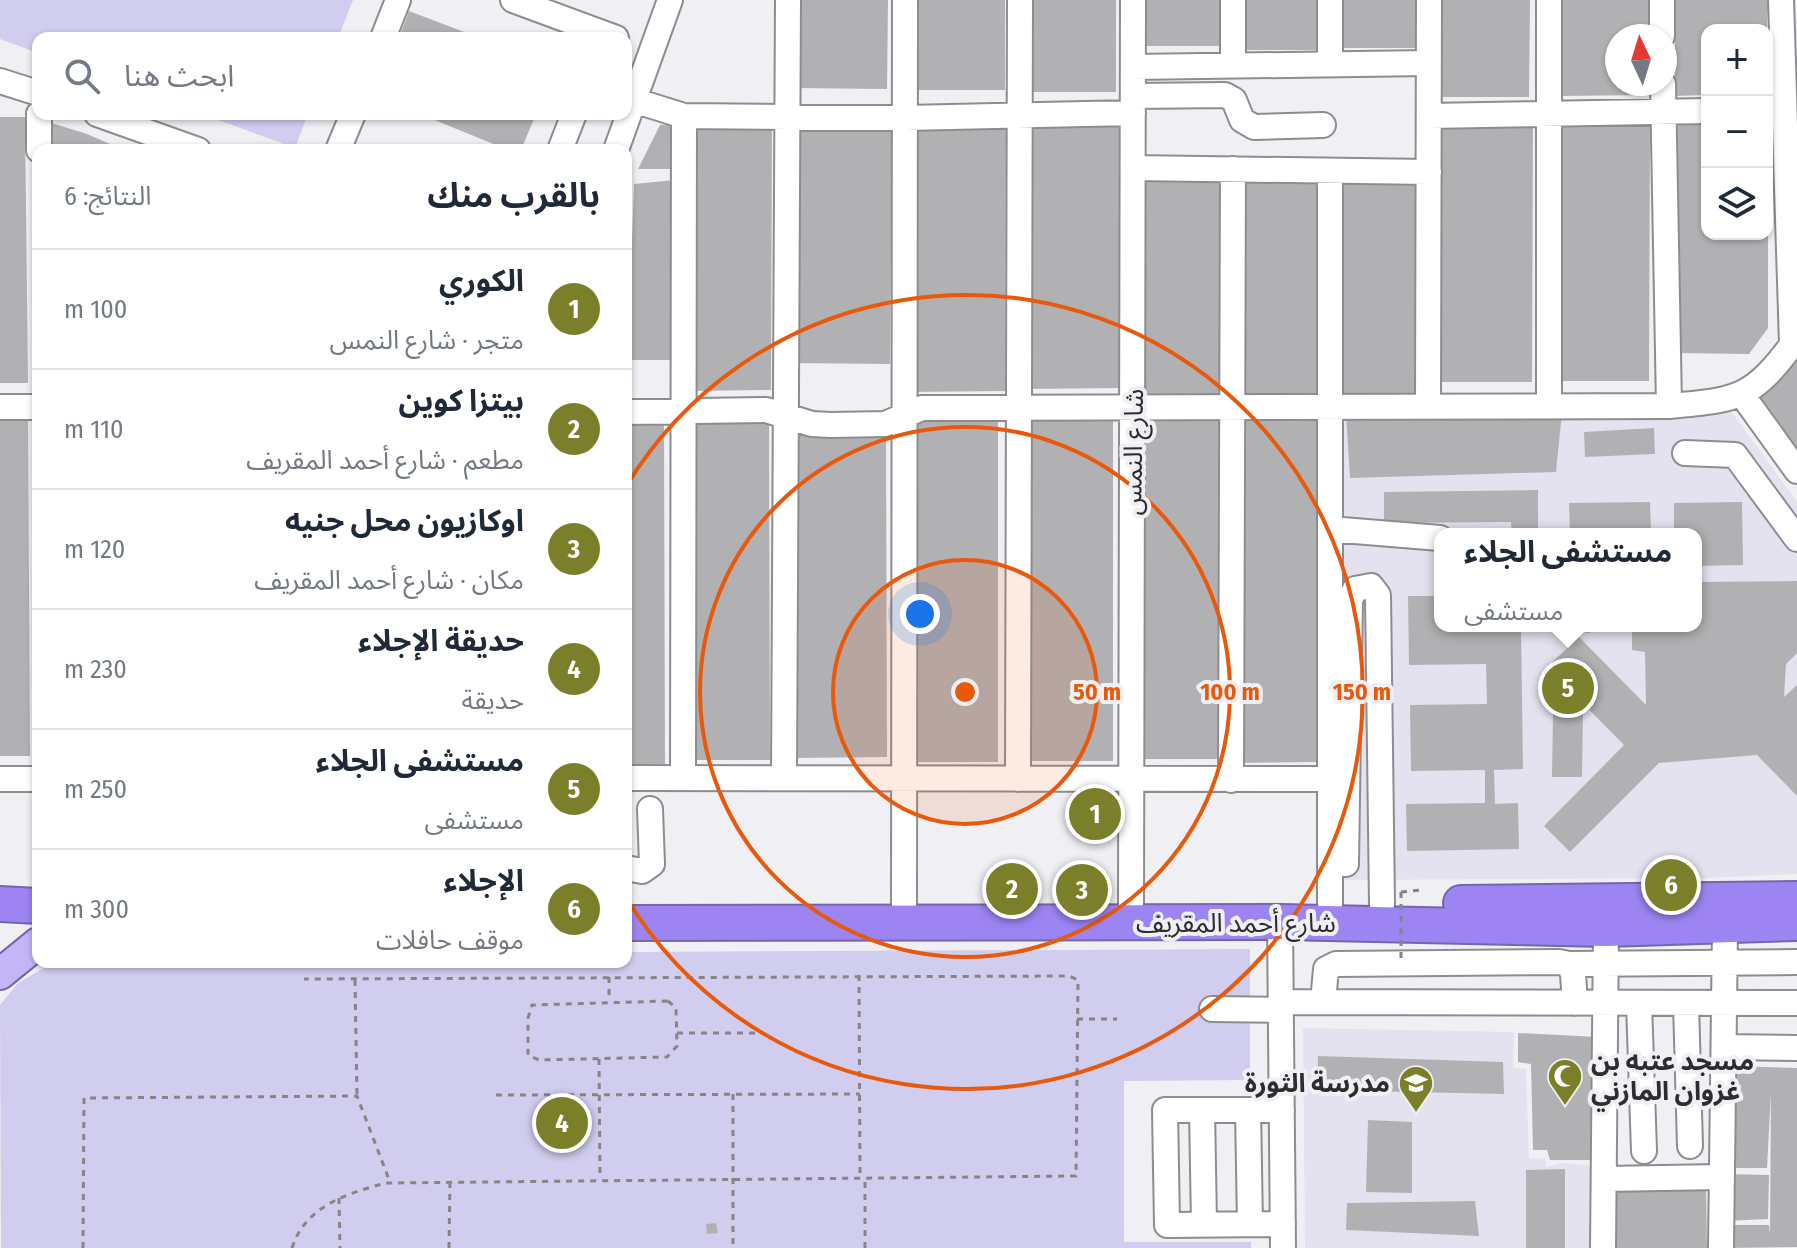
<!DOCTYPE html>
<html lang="ar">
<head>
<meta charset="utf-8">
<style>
  :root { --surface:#fff; --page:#f6f6f7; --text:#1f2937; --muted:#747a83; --line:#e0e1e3; --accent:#7b7f29 }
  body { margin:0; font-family:"Fira Sans Condensed","Noto Sans Arabic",sans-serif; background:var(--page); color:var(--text); direction:rtl }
  .controls { position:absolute; right:24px; top:24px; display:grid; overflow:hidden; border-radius:16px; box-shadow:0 2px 6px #0004 }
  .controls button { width:72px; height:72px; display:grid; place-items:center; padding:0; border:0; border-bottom:2px solid var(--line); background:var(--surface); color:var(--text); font:40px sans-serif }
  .compass { position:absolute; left:1605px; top:24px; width:72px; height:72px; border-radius:50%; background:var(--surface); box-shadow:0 2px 6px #0004; rotate:356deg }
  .you { position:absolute; left:920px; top:614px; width:28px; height:28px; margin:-20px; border:6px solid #fff; border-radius:50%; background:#1a73e8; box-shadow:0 0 0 12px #1a73e833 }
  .badge { display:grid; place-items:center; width:52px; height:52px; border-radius:50%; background:var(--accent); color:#fff; font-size:26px; font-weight:700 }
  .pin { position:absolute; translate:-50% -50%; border:4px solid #fff; box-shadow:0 2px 8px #0006 }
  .popup { position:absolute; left:1434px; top:528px; width:268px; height:104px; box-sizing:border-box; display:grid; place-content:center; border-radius:16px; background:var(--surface); filter:drop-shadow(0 2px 6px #0005); font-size:26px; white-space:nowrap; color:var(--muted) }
  .popup b { font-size:30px; color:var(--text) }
  .popup::after { content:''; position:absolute; left:50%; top:100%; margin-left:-16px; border:16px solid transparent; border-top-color:var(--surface) }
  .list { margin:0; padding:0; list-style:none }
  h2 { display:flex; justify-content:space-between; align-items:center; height:104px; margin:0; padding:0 32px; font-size:34px }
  h2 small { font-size:26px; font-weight:400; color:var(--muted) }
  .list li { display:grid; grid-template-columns:52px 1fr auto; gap:24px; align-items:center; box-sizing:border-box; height:120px; padding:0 32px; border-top:2px solid var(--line) }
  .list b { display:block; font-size:30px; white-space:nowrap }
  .list p { margin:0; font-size:26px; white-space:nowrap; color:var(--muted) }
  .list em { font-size:26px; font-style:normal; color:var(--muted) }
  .icon { flex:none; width:44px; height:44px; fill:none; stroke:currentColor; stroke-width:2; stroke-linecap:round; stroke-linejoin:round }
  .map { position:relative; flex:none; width:1797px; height:1248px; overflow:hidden; direction:ltr }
  .search { position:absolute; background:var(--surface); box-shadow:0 2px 6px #0004; left:32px; top:32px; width:600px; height:88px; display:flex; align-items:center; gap:20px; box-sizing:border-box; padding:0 28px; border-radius:16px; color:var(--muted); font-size:30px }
  .panel { position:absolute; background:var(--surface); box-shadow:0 2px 6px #0004; left:32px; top:144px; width:600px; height:824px; border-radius:16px; direction:rtl }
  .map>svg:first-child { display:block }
</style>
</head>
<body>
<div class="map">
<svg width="1797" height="1248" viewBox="0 0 1797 1248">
  <rect width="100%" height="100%" fill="#f0f0f4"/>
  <path fill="#e4e2ee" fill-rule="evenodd" d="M1731 411 1797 502V874L1703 878 1338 880V414ZM1440 534H1696V626H1440Z
    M1303 1028 1514 1032 1513 1067 1526 1069 1529 1158 1546 1159V1167L1563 1163 1596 1166 1594 1248H1305Z"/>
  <path fill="#d1cdee" d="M0 0H353L338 38H38V53L0 39Z
    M202 114H308L295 148Z
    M1250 949V1080L1124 1081V1242H1251V1248H1L0 1005 18 983 54 962H626V952Z"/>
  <path fill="#b1b1b4" d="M795 0H888L887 89 795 88Z
    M913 0H1005V90H913Z
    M1023 0H1116V92H1023Z
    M1142 0H1222V46H1142Z
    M1243 0H1323V50H1243Z
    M1338 0H1417V48H1338Z
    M1437 0H1530L1529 97H1438Z
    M1558 0H1651L1650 36H1617V84H1650V95L1559 96Z
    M1675 0H1768L1767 30H1707V95L1675 96Z
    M409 11 480 38H399Z
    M420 114H536L521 150H508Z
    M0 117H25L28 383H0Z
    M1006 119 1005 391 908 392V124Z
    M42 120 87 134 124 150H43Z
    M1120 120 1121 388 1023 389 1024 121Z
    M1676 120H1707V234H1768V328L1749 354 1675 353Z
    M688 121H772L771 390 685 391Z
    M1557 121 1650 122 1649 381H1556Z
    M1441 122 1533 123 1532 382H1439Z
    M792 123 892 124 890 364 790 363Z
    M675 124 676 169H638L660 125Z
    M1142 178H1222V394H1142Z
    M675 180 672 360H628L634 184Z
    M1418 180V396L1339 397 1338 181Z
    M1240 181H1320V397H1241Z
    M1797 348V450L1756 397Z
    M0 412H28L30 756H0Z
    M1317 412 1320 762 1238 763 1236 413Z
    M1562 412 1556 472 1350 478 1346 414Z
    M1222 413V759H1139L1138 414Z
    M685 415H769L770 760H686Z
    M1029 416H1113V761H1030Z
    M914 417H998V762H915Z
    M626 419H664L665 764H626Z
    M1654 428 1655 454 1585 457 1584 432Z
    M886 435 887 757 791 758 790 436Z
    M1538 490V534H1512L1511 522 1384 523V492Z
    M1650 502 1651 531 1570 533 1569 503Z
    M1742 502 1743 565 1696 566V534H1674V503Z
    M1797 581V653L1786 664 1784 697 1797 685V796L1757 755 1659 763 1570 852 1544 826 1624 745 1547 667 1579 637 1646 705 1645 652 1632 650V626H1696V582Z
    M1408 596H1440V626H1521L1523 769 1494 770 1495 804 1518 803 1519 849 1407 851 1406 804 1485 803V770L1411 771 1410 705 1487 704 1486 664 1409 665Z
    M1563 626H1590V633L1563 629Z
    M1553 712H1583L1582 777H1552Z
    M1518 1033 1598 1037 1596 1160H1550L1547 1150H1533L1531 1064 1518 1062Z
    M1318 1056 1503 1062 1504 1094 1317 1090Z
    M1732 1066 1797 1068V1247L1724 1248V1225H1769L1770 1235 1771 1092 1767 1168H1728Z
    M1368 1120 1412 1122V1193L1366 1192Z
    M1565 1169V1248H1526V1170Z
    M1726 1174 1769 1175 1768 1219 1724 1221Z
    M1613 1183H1706L1707 1248H1612Z
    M1475 1201 1479 1236 1346 1230 1347 1203Z
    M716 1223 718 1233 707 1234 706 1224Z"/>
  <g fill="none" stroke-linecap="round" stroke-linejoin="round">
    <g stroke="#8d8d90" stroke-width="28">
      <path id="minor" d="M513 0 616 38
        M1330 0V64
        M1549 0V404
        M1662 0V36
        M1781 0 1792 344
        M383 38 398 0
        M1233 65V0
        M1133 67 1428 63
        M0 81 38 93
        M1663 84 1669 406
        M1133 96 1225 95 1234 100 1242 120 1254 127 1323 125
        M633 100 684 116 905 118 1133 113
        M39 114V150
        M97 114 198 150
        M1429 116 1707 111
        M338 150 353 114
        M560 150 574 114
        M616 150 670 0
        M1133 168 1429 172
        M1743 396 1797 471
        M1428 405 1429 0
        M0 407H38
        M626 412 766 410 812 424 831 425 885 424 922 408 1669 406C1741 400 1753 398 1797 338
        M1685 453 1735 455 1797 539
        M1330 529 1440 538
        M683 777 684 116
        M784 777 788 0
        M626 778 1329 779
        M0 779H38
        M1018 779 1020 0
        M1231 780 1233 169
        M1346 864 1350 600 1355 589 1371 586 1378 595 1382 904
        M626 868 642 871 652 864 650 809
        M1131 904 1133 0
        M1330 904V171
        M904 909 905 0
        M1280 922 1283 1248
        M1569 964 1797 962
        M1281 1002 1797 1003
        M1323 1002 1326 969 1336 964 1559 962 1569 964 1573 974 1575 1003
        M1639 1003 1644 1151
        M1686 1003 1690 1146
        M1212 1009 1281 1010
        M1726 1047 1797 1048
        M1202 1110 1204 1224
        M1248 1110 1250 1224
        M1282 1110H1165L1167 1225 1283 1224
        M1604 1179 1721 1177
        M1603 1248 1606 929
        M1721 1248 1725 926"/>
    </g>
    <g stroke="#7565ad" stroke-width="34">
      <path id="major" d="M0 974 38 943"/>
    </g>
    <g stroke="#7565ad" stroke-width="38">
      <path id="highway" d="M1461 903 1797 899
        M0 904 38 906
        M626 923 1280 922 1606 929 1797 923"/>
    </g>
    <path stroke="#858587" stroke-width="3" stroke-dasharray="6 6" stroke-linecap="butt" d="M1401 892 1421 890
      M859 975 860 1177
      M609 977V1001
      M355 980 357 1096
      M668 1001 676 1008 677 1046 667 1057 539 1060 528 1055V1018L532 1005Z
      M1077 1019H1117
      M677 1033H763
      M599 1059 600 1179
      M733 1094V1248
      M496 1095 860 1094
      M339 1198 340 1248
      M83 1248 84 1098 357 1096 390 1182
      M292 1248C305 1206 348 1193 386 1183L1076 1176 1078 980 1069 976 304 979
      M449 1248 450 1180
      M865 1248V1177"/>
    <use href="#minor" stroke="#fff" stroke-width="24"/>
    <use href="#major" stroke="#c4b5f7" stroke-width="30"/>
    <use href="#highway" stroke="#9c84f2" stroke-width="34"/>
    <path stroke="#858587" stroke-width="3" stroke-dasharray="6 6" stroke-linecap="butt" d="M1401 892V958"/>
  </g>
  <circle cx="965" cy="692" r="132" fill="#e8590c" fill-opacity=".12"/>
  <g fill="none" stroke="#e8590c" stroke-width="4">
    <circle cx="965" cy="692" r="132"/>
    <circle cx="965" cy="692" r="265"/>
    <path d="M627 485A397 397 0 1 1 627 899"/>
  </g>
  <defs>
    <g id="mosque-pin" transform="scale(1.8)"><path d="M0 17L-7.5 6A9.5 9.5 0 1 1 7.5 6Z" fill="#7b7f29" stroke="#f0f0f4"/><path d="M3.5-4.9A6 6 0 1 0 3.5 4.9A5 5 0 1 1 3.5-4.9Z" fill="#fff"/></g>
    <g id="school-pin" transform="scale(1.8)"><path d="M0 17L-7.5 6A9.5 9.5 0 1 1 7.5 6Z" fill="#7b7f29" stroke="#f0f0f4"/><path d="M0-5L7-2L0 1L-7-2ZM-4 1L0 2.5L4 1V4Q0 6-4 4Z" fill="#fff"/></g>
  </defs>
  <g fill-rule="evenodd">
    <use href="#mosque-pin" x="1565" y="1076"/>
    <use href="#school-pin" x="1416" y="1083"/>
  </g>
  <g text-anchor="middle" stroke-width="8" stroke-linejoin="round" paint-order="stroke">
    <g font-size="26" fill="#2d2c2e" stroke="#f0f0f4">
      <text transform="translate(1133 452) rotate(-89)" y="9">شارع النمس</text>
      <text x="1236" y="932">شارع أحمد المقريف</text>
    </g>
    <g font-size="26" font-weight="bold" fill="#2d2c2e" stroke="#f0f0f4" text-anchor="start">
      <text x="1591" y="1070">مسجد عتبه بن<tspan x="1591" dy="30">غزوان المازني</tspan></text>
      <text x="1390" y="1092" text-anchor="end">مدرسة الثورة</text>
    </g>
  </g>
  <circle cx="965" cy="692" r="12" fill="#e8590c" stroke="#f0f0f4" stroke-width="4"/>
  <g font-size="24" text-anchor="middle" font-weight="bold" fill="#e8590c" stroke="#f0f0f4" stroke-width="8" stroke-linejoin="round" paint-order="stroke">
    <text x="1097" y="700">50 m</text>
    <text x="1230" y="700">100 m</text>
    <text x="1362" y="700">150 m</text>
  </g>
</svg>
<div class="controls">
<button>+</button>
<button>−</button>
<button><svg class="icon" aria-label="layers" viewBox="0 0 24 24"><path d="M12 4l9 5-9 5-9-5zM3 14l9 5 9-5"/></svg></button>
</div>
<svg class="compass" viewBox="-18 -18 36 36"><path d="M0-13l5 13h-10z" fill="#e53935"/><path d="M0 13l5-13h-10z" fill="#747a83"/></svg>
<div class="you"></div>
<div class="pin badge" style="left:1095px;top:814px">1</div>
<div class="pin badge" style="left:1012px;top:889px">2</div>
<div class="pin badge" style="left:1082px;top:890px">3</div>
<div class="pin badge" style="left:562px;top:1123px">4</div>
<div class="pin badge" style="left:1568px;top:688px">5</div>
<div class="popup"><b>مستشفى الجلاء</b>مستشفى</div>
<div class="pin badge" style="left:1671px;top:885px">6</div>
<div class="search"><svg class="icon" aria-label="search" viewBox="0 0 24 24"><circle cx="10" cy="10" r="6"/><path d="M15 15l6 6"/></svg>ابحث هنا</div>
<section class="panel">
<h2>بالقرب منك<small>النتائج: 6</small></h2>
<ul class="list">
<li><span class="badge">1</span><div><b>الكوري</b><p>متجر · شارع النمس</p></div><em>100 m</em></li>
<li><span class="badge">2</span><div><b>بيتزا كوين</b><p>مطعم · شارع أحمد المقريف</p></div><em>110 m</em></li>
<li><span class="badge">3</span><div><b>اوكازيون محل جنيه</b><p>مكان · شارع أحمد المقريف</p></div><em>120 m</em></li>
<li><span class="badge">4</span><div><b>حديقة الإجلاء</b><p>حديقة</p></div><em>230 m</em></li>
<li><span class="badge">5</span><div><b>مستشفى الجلاء</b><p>مستشفى</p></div><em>250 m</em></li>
<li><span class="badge">6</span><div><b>الإجلاء</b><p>موقف حافلات</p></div><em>300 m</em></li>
</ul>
</section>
</div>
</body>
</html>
